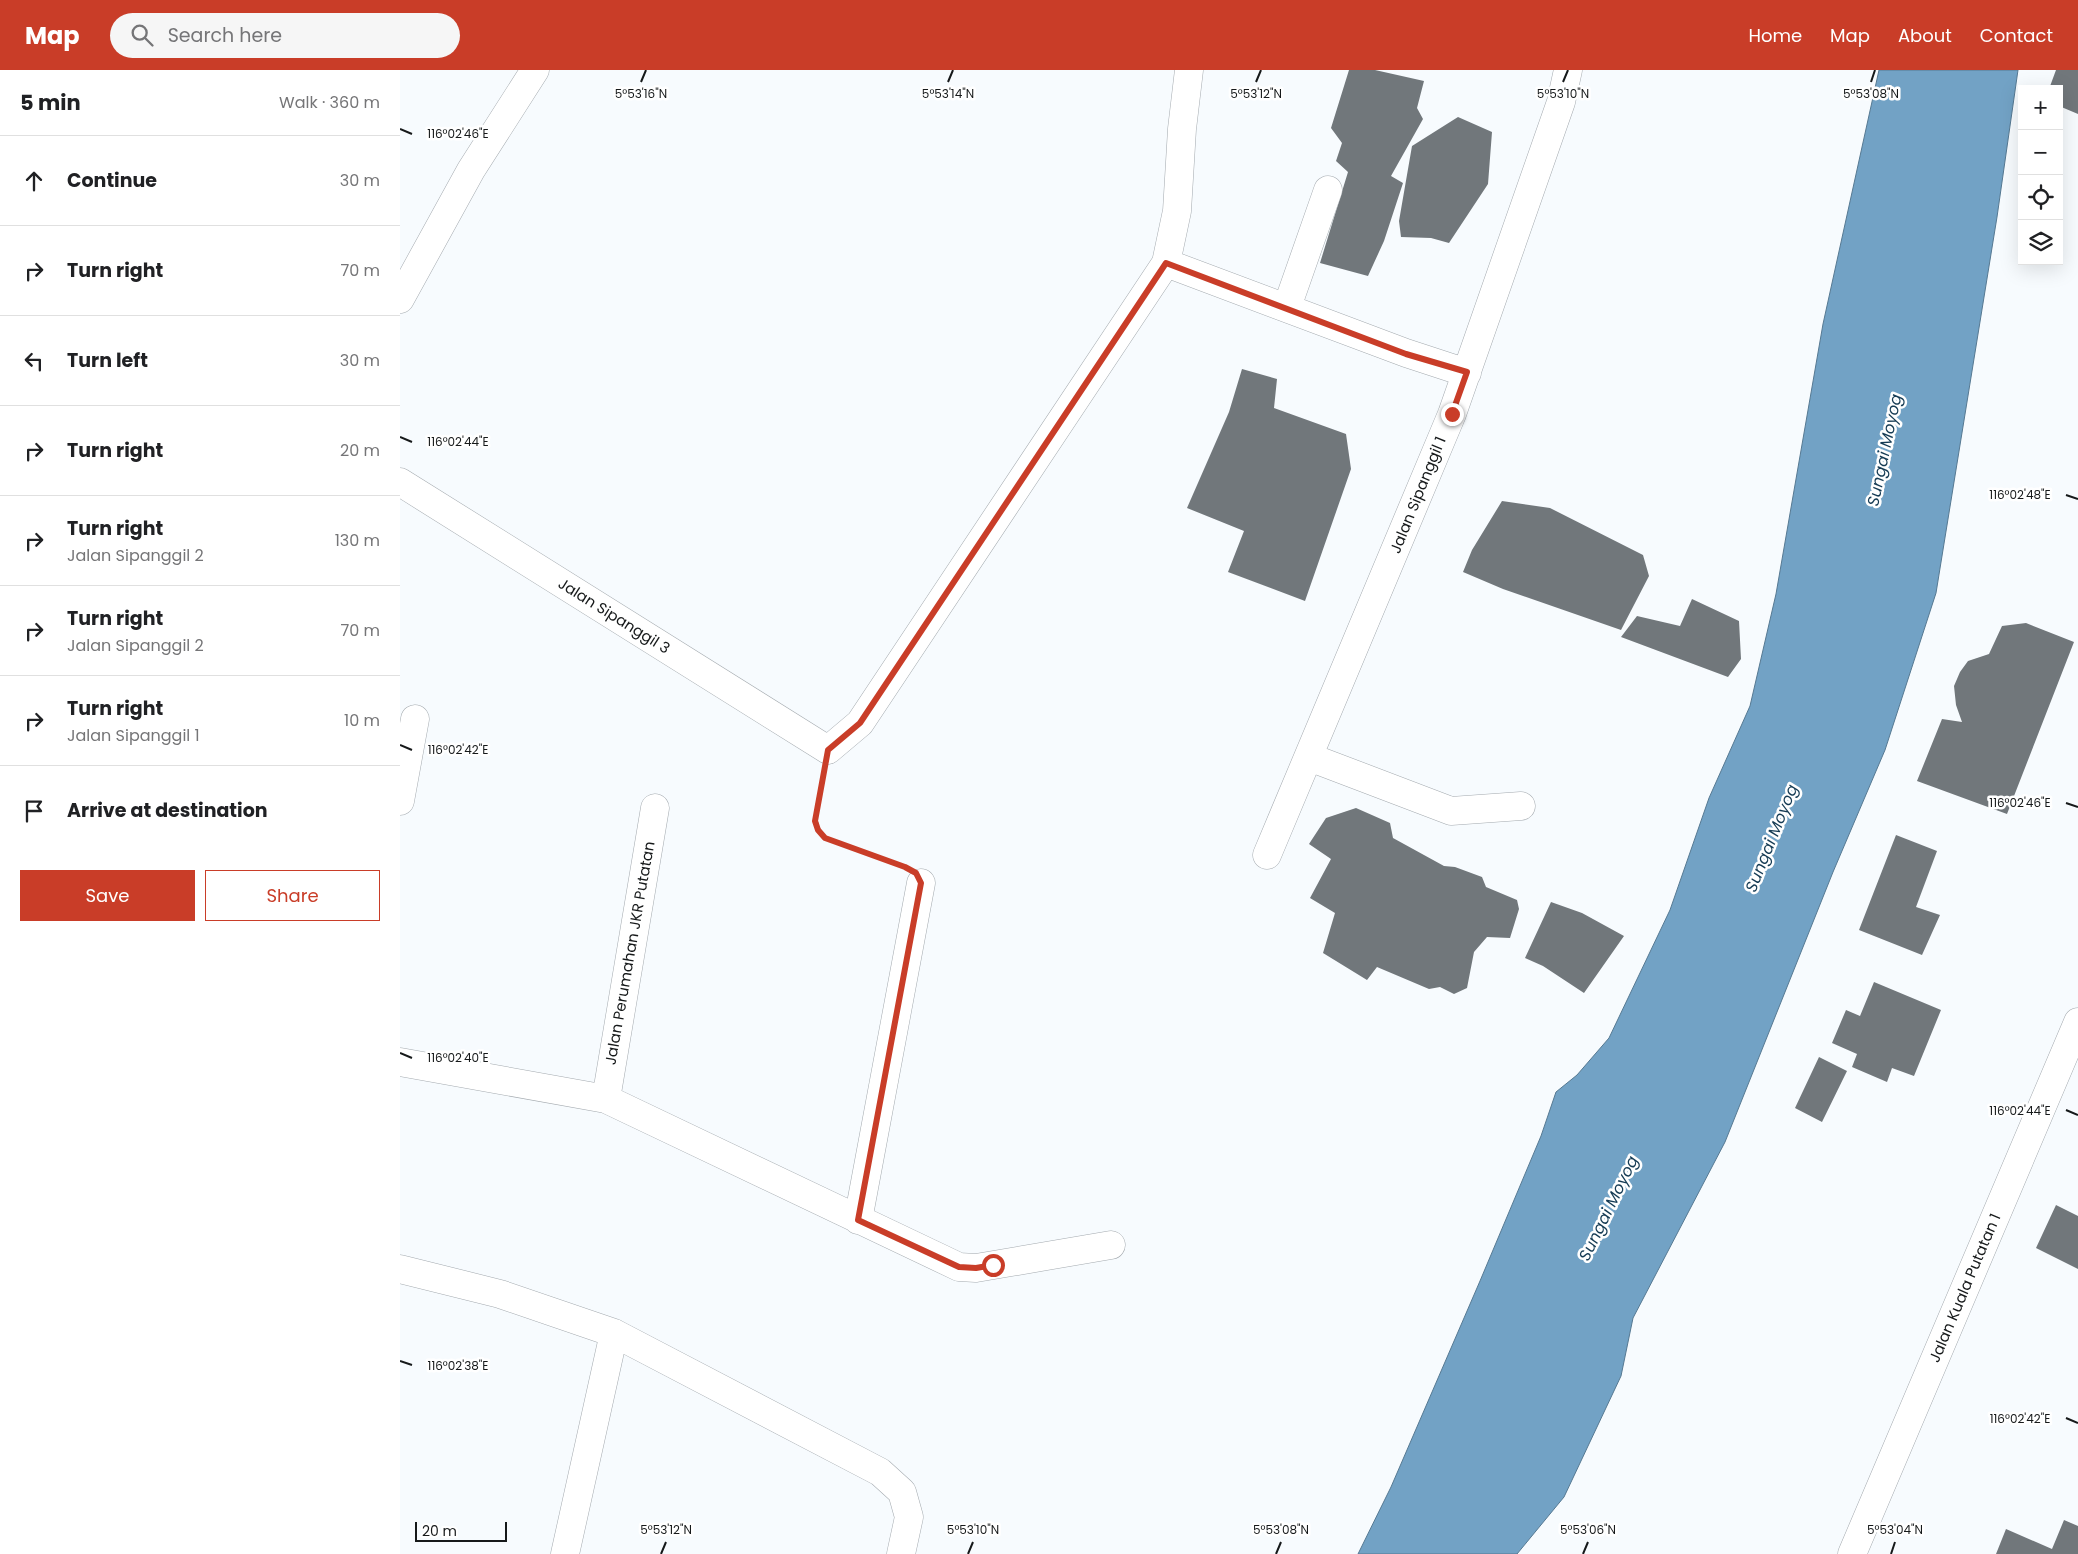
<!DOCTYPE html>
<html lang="en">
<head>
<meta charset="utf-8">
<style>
  :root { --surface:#fff; --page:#f6f6f6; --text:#202124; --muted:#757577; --line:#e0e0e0; --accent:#c93d28 }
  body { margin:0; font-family:Poppins,sans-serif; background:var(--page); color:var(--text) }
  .controls { position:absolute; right:15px; top:15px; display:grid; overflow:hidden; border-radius:0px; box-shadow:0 5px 20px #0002 }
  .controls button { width:45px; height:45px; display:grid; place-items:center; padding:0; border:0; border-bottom:1px solid var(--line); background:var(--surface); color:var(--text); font:25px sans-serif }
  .scale { position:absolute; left:15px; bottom:12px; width:92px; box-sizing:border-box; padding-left:5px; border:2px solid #16191a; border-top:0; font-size:14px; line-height:18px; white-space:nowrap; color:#16191a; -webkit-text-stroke:4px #fff; paint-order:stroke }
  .stop { position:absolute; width:15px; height:15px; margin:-11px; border:4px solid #c93d28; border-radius:50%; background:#fff }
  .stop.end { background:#c93d28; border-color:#fff; box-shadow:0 1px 5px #0008 }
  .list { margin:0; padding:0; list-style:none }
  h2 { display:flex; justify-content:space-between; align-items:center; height:65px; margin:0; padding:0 20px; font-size:21px }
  h2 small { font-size:16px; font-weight:400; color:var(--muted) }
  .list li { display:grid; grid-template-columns:32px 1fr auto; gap:15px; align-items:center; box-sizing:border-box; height:90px; padding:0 20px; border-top:1px solid var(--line) }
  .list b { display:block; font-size:19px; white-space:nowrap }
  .list p { margin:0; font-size:16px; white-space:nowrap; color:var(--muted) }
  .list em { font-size:16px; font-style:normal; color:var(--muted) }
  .actions { display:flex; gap:10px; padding:15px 20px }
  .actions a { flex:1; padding:11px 0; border:1px solid var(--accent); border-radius:0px; text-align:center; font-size:18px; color:var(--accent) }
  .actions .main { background:var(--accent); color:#fff }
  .icon { flex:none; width:28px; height:28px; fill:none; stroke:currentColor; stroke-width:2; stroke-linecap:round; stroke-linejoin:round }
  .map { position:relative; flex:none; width:1678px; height:1484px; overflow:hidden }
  header { display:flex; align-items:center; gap:30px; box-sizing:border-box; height:70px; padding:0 25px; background:var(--accent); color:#fff }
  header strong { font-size:24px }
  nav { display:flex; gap:28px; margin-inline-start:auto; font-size:18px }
  .search { width:350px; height:45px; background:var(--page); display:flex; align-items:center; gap:12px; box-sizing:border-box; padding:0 18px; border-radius:28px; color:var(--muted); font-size:19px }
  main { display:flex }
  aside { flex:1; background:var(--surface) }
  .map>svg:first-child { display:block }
</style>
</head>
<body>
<header>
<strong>Map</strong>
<div class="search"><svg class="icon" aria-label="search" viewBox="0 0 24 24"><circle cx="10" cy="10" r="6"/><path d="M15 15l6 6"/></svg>Search here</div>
<nav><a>Home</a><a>Map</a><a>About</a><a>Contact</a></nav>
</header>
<main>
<aside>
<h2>5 min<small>Walk · 360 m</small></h2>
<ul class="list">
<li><svg class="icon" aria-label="ahead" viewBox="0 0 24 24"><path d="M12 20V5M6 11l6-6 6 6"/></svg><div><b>Continue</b></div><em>30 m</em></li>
<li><svg class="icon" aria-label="right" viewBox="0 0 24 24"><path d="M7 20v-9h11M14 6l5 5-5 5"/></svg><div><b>Turn right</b></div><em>70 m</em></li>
<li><svg class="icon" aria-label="left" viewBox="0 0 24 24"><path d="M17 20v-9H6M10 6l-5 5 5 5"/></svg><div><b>Turn left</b></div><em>30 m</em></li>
<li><svg class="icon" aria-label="right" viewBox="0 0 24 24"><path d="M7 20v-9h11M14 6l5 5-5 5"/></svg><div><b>Turn right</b></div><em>20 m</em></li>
<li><svg class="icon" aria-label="right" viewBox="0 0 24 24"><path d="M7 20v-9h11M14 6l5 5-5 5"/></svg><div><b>Turn right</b><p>Jalan Sipanggil 2</p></div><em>130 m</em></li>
<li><svg class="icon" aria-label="right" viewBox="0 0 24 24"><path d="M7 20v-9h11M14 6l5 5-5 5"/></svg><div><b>Turn right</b><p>Jalan Sipanggil 2</p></div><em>70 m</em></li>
<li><svg class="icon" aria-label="right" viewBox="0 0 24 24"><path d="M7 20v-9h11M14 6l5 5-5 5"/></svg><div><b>Turn right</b><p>Jalan Sipanggil 1</p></div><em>10 m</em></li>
<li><svg class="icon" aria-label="arrive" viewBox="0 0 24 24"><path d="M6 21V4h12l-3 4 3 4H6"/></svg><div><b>Arrive at destination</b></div></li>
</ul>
<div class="actions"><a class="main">Save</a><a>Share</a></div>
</aside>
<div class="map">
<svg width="1678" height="1484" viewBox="0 0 1678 1484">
  <rect width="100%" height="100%" fill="#f7fbfe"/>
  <path fill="#72a2c5" stroke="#567992" d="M1479 0H1618L1597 147 1536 523 1485 680 1433 802 1325 1072 1233 1248 1221 1306 1164 1427 1117 1484H958L991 1417 1080 1211 1141 1066 1156 1022 1177 1005 1209 968 1270 840 1309 728 1350 636 1376 524 1423 254Z"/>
  <path fill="#71777b" d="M949 0H975L1024 11 1017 38 1023 49 991 106 1003 113 984 171 968 206 920 193 948 102 936 91 942 73 931 58Z
    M1656 0H1678V44L1659 36V19H1649Z
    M1058 47 1092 62 1088 114 1049 173 1031 168 1001 167 999 151 1012 76Z
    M842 299 877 309 874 338 946 364 951 399 905 531 828 502 844 461 787 438 829 342Z
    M1102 431 1150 438 1243 485 1249 506 1221 560 1103 519 1063 502 1072 480Z
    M1292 529 1339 551 1341 589 1328 607 1221 567 1237 546 1280 556Z
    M1626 553 1674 572 1607 744 1517 711 1542 649 1562 652 1556 635 1554 616 1560 602 1568 591 1589 584 1602 556Z
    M956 738 990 753 993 768 1044 796 1055 797 1082 807 1086 817 1117 830 1119 839 1110 868 1087 867 1074 882 1067 918 1054 924 1040 917 1029 919 977 897 967 910 923 883 935 843 910 828 931 789 909 774 926 748Z
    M1496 765 1537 781 1516 837 1540 845 1522 885 1459 860Z
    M1151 832 1182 843 1224 866 1184 923 1143 896 1125 888Z
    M1474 912 1541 940 1514 1006 1492 998 1487 1012 1452 997 1457 984 1432 973 1446 940 1460 946Z
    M1419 987 1447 1001 1422 1052 1395 1038Z
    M1656 1135 1678 1146V1199L1636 1178Z
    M1664 1450 1678 1456V1484H1596L1606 1459 1652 1479Z"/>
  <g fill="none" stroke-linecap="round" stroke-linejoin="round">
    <g stroke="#a4aaaf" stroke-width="29">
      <path id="minor" d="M766 193 777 141 782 59 789 0
        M0 229 71 100 135 0
        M887 237 928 120
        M0 412 428 680 460 653 766 193 1006 283 1067 303
        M909 687 1051 741 1121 736
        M0 731 15 649
        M867 785 1052 344 1161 32 1168 0
        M0 992 206 1029 559 1197 576 1198 711 1175
        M206 1029 255 738
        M458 1150 521 813
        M0 1199 100 1224 214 1263 480 1402 502 1422 509 1447 501 1484
        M165 1484 214 1263
        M1452 1484 1678 952"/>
    </g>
    <path stroke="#8e9294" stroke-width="3" stroke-dasharray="2.5 4" stroke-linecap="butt" d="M423 708C419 728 409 751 425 768L498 795"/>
    <use href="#minor" stroke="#fff" stroke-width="28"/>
  </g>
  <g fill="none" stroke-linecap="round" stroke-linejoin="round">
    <path stroke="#c93d28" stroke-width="6" d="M593 1195 576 1198 559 1197 458 1150 521 813 516 803 505 797 425 768 418 760 415 751 428 680 460 653 766 193 1006 284 1067 302 1052 344"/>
  </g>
  <path fill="none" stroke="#16191a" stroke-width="2" d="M241 12 246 0M548 12 553 0M856 12 861 0M1163 12 1168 0M1471 12 1475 0M0 59 12 64M0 367 12 372M1666 425 1678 429M0 675 12 680M1666 733 1678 737M0 983 12 988M1666 1040 1678 1045M0 1291 12 1295M1666 1348 1678 1353M261 1484 266 1472M568 1484 573 1472M876 1484 881 1472M1183 1484 1188 1472M1491 1484 1495 1472"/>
  <g text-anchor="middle" stroke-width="5" stroke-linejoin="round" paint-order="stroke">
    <g font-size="15" fill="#16191a" stroke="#fff">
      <text transform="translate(1018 425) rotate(-68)" y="5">Jalan Sipanggil 1</text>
      <text transform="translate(214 546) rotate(32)" y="5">Jalan Sipanggil 3</text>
      <text transform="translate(230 883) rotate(-80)" y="5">Jalan Perumahan JKR Putatan</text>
      <text transform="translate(1565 1218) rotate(-67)" y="5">Jalan Kuala Putatan 1</text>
    </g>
    <g font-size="16" font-style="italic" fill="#153b54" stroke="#fff">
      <text transform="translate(1484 380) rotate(-78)" y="6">Sungai Moyog</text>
      <text transform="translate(1371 768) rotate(-68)" y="6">Sungai Moyog</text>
      <text transform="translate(1208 1138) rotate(-64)" y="6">Sungai Moyog</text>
    </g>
  </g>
  <g font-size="12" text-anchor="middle" fill="#16191a" stroke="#fff" stroke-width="5" stroke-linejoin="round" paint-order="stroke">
    <text x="241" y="28">5°53'16"N</text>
    <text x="548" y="28">5°53'14"N</text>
    <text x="856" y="28">5°53'12"N</text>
    <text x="1163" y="28">5°53'10"N</text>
    <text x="1471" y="28">5°53'08"N</text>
    <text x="58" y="68">116°02'46"E</text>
    <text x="58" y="376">116°02'44"E</text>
    <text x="1620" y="429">116°02'48"E</text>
    <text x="58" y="684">116°02'42"E</text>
    <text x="1620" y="737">116°02'46"E</text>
    <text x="58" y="992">116°02'40"E</text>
    <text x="1620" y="1045">116°02'44"E</text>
    <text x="58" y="1300">116°02'38"E</text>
    <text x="1620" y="1353">116°02'42"E</text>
    <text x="266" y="1464">5°53'12"N</text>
    <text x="573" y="1464">5°53'10"N</text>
    <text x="881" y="1464">5°53'08"N</text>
    <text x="1188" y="1464">5°53'06"N</text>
    <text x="1495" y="1464">5°53'04"N</text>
  </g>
</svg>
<div class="controls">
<button>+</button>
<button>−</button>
<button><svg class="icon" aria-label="locate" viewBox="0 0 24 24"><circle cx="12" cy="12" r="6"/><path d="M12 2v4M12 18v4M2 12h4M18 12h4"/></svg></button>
<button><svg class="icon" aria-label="layers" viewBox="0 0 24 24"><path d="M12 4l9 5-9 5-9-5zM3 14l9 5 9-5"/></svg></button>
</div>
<div class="scale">20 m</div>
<div class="stop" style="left:593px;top:1195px"></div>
<div class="stop end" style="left:1052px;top:344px"></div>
</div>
</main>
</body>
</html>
